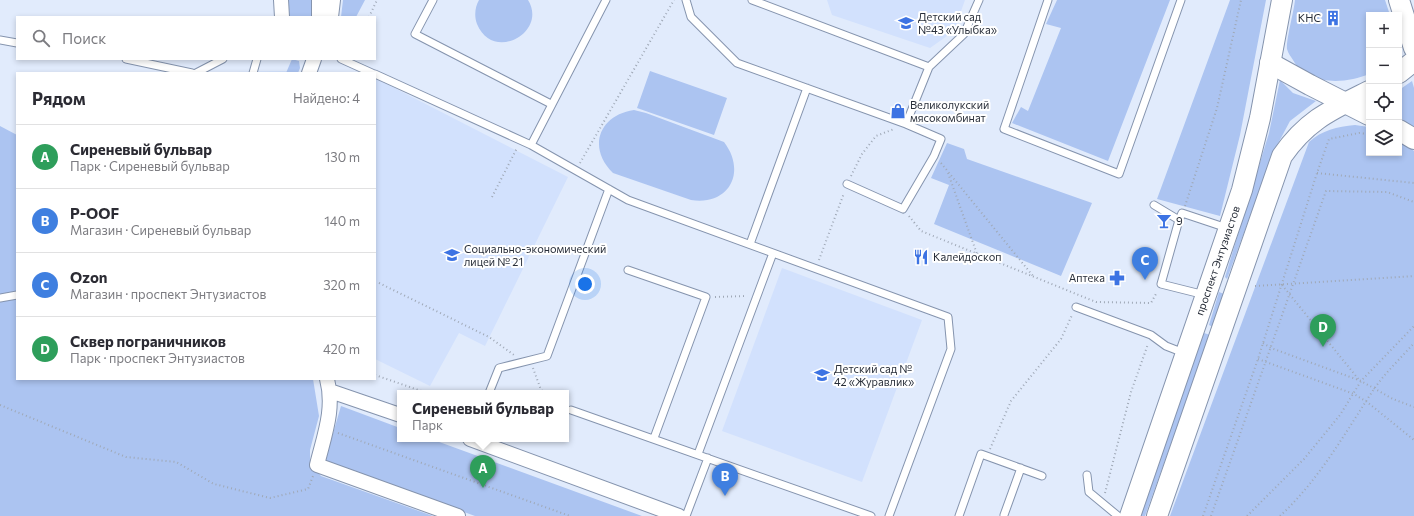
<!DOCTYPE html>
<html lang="ru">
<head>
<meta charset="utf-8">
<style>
  :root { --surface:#fff; --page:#f7f7f7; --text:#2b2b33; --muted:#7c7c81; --line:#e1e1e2; --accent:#3d73e3 }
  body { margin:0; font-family:Commissioner,sans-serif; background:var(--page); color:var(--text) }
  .controls { position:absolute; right:12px; top:12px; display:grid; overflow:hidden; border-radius:0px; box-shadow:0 2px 6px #0003 }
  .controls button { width:36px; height:36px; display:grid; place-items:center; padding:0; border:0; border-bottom:1px solid var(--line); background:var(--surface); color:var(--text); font:20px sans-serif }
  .you { position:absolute; left:585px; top:284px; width:14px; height:14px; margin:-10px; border:3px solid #fff; border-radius:50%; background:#1a73e8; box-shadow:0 0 0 6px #1a73e833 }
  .badge { display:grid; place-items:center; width:26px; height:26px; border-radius:50%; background:var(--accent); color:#fff; font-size:13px; font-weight:700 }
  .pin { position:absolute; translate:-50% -33px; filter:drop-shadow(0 1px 2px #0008) }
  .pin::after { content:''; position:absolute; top:21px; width:14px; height:12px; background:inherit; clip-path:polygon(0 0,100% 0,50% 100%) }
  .popup { position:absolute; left:397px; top:390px; width:172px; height:52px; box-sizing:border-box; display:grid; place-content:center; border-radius:0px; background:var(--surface); filter:drop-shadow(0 1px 3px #0005); font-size:13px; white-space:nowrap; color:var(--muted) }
  .popup b { font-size:15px; color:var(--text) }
  .popup::after { content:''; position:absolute; left:50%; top:100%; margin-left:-8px; border:8px solid transparent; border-top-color:var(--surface) }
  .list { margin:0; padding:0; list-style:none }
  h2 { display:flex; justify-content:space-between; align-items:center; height:52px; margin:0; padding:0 16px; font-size:17px }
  h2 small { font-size:13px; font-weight:400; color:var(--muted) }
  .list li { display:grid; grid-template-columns:26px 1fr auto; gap:12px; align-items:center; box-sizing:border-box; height:64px; padding:0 16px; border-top:1px solid var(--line) }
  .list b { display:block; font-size:15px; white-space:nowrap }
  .list p { margin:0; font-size:13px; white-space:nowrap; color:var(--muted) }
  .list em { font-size:13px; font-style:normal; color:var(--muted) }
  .icon { flex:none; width:22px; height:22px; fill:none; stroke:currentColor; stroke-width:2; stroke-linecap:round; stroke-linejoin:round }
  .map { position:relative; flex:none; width:1414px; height:516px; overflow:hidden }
  .search { position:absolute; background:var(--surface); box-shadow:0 2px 6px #0003; left:16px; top:16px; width:360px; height:44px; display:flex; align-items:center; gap:10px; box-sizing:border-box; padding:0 14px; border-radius:0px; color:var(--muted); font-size:15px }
  .panel { position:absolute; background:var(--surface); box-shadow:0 2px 6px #0003; left:16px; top:72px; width:360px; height:308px; border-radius:0px }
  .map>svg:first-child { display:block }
</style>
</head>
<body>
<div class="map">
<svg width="1414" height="516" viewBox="0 0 1414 516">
  <rect width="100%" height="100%" fill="#e1ebfc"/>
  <path fill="#d2e1fd" d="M827 0H965L954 31 930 48 832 15Z
    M287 71 286 73H233L234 72Z
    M375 78 568 177 485 346 459 333 430 386 375 359Z
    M782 268 922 320 862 482 722 431Z"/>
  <path fill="#acc4f1" d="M285 0H311V17H286Z
    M343 0H365L356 17H341Z
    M479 0H528C548 32 493 63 477 24 474 16 475 7 479 0Z
    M1057 0H1170L1108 161 1012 123 1021 107 1028 111 1061 28 1046 24Z
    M1230 0H1266L1240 135 1220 216 1157 199Z
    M1295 0H1385L1390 15H1369V74C1346 84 1307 86 1293 60 1291 57 1288 53 1287 49 1286 40 1294 11 1295 0Z
    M292 59 299 61 300 68 298 73H286Z
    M650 71 727 98 714 135 637 108Z
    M1280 80 1293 93 1316 101 1290 121 1273 153 1227 279 1225 277 1269 133Z
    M1412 81 1414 88V128L1399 117V90Z
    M634 110 646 113 724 142C747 172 729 206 691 200L613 173C587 148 599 115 634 110Z
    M1355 125 1369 127V153H1399V139L1414 151V516H1170L1309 142C1322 130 1337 127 1355 125Z
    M0 126 17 135V379H313L319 416 310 450V463L321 476 433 516H0Z
    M947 143 964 149 967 159 1092 203 1061 276 934 224 949 185 931 178Z
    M1219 292 1224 294 1213 327 1209 325Z
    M1204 333 1210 335 1145 516H1139Z
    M341 406 400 428V439H431L642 516H475L325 461Z"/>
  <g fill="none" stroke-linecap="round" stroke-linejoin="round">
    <g stroke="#8594ae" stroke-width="9">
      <path id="lane" d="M433 0 415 34 551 104
        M686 0 691 17 737 63 906 124
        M752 0 929 67 964 34 979 0
        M1048 0 1004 129 1119 174 1181 0
        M0 40 17 43
        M126 59 192 73
        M341 59 372 73
        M196 73 223 59
        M253 73 257 59
        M375 74 531 145 606 0
        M531 145 628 200 948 317 951 349 889 516
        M847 184 903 209 934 156 941 139 906 124 929 67
        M1154 205 1179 220 1182 213 1227 228
        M1179 220 1161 284 1205 295
        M750 244 807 88
        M628 270 706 297 654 438
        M0 298 17 295
        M1076 307 1151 335 1166 346 1184 353
        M489 393 499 368 547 356 609 189
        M571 410 871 516
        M698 454 773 253
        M1087 475 1089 492 1118 516
        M1004 515 1021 468
        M686 516 708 458
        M959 516 981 454 1042 476"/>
    </g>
    <g stroke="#8594ae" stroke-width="16">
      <path id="street" d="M281 0 282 17
        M319 0V17
        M331 17 333 0
        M309 73 314 59
        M327 379C335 409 324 436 317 465L458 516
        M330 391 400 415
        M470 439 679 516"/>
    </g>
    <g stroke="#8594ae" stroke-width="22">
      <g id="secondary">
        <path d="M1399 0 1414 48"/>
        <path d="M1270 63 1310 85 1369 115"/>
        <path d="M1399 73 1414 61"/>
        <path d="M1399 130 1414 139"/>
        <path id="s1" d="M1130 516 1242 190 1260 118 1282 0"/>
        <path d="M1157 516 1282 156C1307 120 1331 110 1369 91"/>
      </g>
    </g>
    <path stroke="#9fa8b6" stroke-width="2" stroke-dasharray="1 3" stroke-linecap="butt" d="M369 17 377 0
      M580 163 674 0
      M941 163 1033 276
      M948 173 977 254
      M1317 173 1414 183
      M851 176 862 154 876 136 894 129
      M492 197 517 148
      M1185 206 1217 108 1241 0
      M909 216 921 231 1096 302 1151 303 1157 292
      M819 260 844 193
      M379 283 489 337 514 355
      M1282 285 1360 381
      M1255 286 1414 276
      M715 297 747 296
      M1263 343 1271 348 1361 381 1393 399 1414 407
      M1258 359 1354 394 1367 402 1414 440
      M533 368 541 390 546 393
      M375 375 427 393
      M0 405 126 457 176 462 214 484 270 498 308 489 313 476
      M338 433 570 516
      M990 449 1011 401 1061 339 1072 315
      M1105 493 1131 392 1148 344
      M1203 516 1258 359 1317 173 1329 139 1359 133 1369 134
      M1211 516 1326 191 1387 192 1414 202
      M1247 516 1304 459 1340 415 1361 381 1414 326
      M1280 516C1319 480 1345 433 1374 389 1385 373 1401 358 1414 343"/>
    <use href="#lane" stroke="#fff" stroke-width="7"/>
    <use href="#street" stroke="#fff" stroke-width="14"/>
    <use href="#secondary" stroke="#fff" stroke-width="20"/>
  </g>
  <defs>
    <g id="building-bare" transform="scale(1.2)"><path d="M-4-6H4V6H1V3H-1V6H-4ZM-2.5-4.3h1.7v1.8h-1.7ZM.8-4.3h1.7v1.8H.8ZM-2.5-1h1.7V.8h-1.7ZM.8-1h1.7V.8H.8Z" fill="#3d73e3" stroke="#fff" stroke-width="2.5" paint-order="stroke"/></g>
    <g id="school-bare" transform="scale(1.2)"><path d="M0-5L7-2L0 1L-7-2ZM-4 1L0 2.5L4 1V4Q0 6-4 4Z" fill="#3d73e3" stroke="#fff" stroke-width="2.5" paint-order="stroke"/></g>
    <g id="shop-bare" transform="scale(1.2)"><path d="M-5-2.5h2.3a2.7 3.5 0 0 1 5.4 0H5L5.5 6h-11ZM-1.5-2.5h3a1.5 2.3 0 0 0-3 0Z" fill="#3d73e3" stroke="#fff" stroke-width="2.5" paint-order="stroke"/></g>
    <g id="bar-bare" transform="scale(1.2)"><path d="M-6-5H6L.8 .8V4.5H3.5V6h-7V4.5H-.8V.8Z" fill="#3d73e3" stroke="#fff" stroke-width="2.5" paint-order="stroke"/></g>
    <g id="restaurant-bare" transform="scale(1.2)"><path d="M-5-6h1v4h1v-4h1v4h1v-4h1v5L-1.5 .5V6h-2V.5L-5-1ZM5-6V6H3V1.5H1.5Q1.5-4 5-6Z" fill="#3d73e3" stroke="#fff" stroke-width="2.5" paint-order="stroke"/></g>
    <g id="pharmacy-bare" transform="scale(1.2)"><path d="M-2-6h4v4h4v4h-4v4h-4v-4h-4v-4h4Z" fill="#3d73e3" stroke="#fff" stroke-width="2.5" paint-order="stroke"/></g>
  </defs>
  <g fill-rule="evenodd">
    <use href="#building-bare" x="1333" y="18"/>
    <use href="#school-bare" x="906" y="23"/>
    <use href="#shop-bare" x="898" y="111"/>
    <use href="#bar-bare" x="1164" y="221"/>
    <use href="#school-bare" x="452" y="255"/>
    <use href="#restaurant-bare" x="921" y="257"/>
    <use href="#pharmacy-bare" x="1117" y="278"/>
    <use href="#school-bare" x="822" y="375"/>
  </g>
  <g text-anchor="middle" stroke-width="4" stroke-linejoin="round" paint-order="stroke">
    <g font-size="11" fill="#292f3a" stroke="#fff" text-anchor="start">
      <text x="918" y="21">Детский сад<tspan x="918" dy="13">№43 «Улыбка»</tspan></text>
      <text x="1321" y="22" text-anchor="end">КНС</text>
      <text x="910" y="109">Великолукский<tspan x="910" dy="13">мясокомбинат</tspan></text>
      <text x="1176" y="225">9</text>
      <text x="464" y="253">Социально-экономический<tspan x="464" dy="13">лицей № 21</tspan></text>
      <text x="933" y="261">Калейдоскоп</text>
      <text x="1105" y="282" text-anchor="end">Аптека</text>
      <text x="834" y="373">Детский сад №<tspan x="834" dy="13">42 «Журавлик»</tspan></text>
    </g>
    <g font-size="11" fill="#292f3a" stroke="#fff">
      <text dy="4" stroke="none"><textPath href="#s1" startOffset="270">проспект Энтузиастов</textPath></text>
    </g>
  </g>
</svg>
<div class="controls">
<button>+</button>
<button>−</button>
<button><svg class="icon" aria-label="locate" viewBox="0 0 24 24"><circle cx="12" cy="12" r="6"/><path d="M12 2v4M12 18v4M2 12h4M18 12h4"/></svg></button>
<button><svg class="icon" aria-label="layers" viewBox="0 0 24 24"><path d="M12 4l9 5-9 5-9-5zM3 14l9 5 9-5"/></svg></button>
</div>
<div class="you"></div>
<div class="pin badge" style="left:483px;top:488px;background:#2e9e5b">A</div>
<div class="popup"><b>Сиреневый бульвар</b>Парк</div>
<div class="pin badge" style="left:725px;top:496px;background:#3f7fe0">B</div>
<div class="pin badge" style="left:1145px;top:280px;background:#3f7fe0">C</div>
<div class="pin badge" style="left:1323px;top:347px;background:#2e9e5b">D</div>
<div class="search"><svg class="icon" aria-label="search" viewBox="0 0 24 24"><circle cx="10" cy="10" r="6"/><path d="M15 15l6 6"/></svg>Поиск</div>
<section class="panel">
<h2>Рядом<small>Найдено: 4</small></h2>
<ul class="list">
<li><span class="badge" style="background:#2e9e5b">A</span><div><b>Сиреневый бульвар</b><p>Парк · Сиреневый бульвар</p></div><em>130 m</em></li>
<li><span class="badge" style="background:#3f7fe0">B</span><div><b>P-OOF</b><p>Магазин · Сиреневый бульвар</p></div><em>140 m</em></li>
<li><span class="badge" style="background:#3f7fe0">C</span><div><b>Ozon</b><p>Магазин · проспект Энтузиастов</p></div><em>320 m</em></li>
<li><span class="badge" style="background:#2e9e5b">D</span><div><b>Сквер пограничников</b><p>Парк · проспект Энтузиастов</p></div><em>420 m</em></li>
</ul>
</section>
</div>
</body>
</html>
